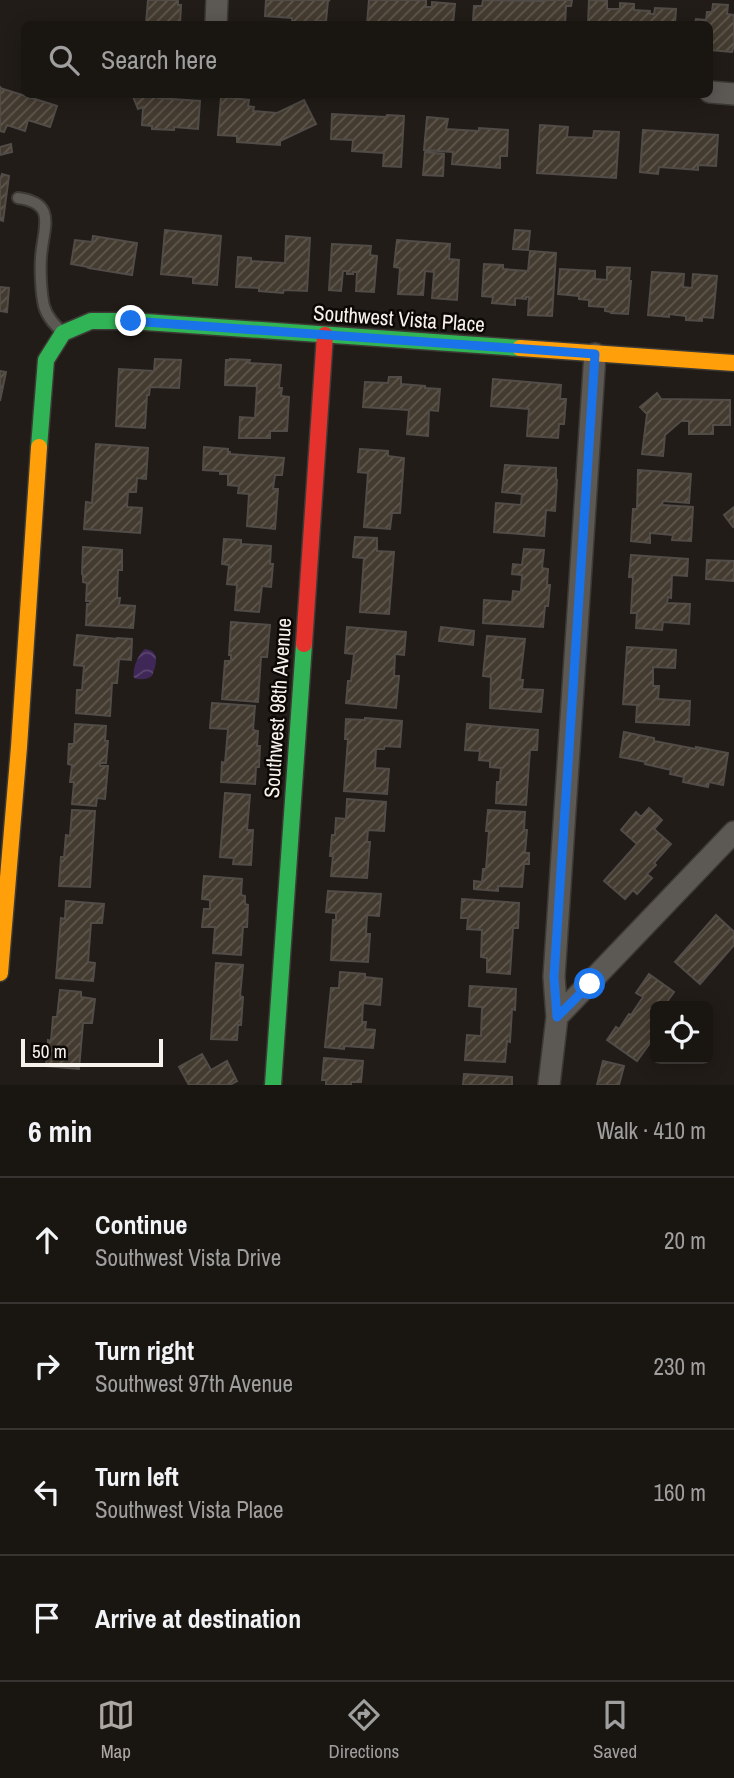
<!DOCTYPE html>
<html lang="en">
<head>
<meta charset="utf-8">
<style>
  :root { --surface:#191511; --page:#26221f; --text:#f1f3f6; --muted:#9f9f9f; --line:#373431; --accent:#ada7a1 }
  body { margin:0; font-family:"Archivo Narrow",sans-serif; background:var(--page); color:var(--text) }
  .controls { position:absolute; right:21px; bottom:21px; display:grid; overflow:hidden; border-radius:10px; box-shadow:0 4px 18px #0003 }
  .controls button { width:63px; height:63px; display:grid; place-items:center; padding:0; border:0; border-bottom:2px solid var(--line); background:var(--surface); color:var(--text); font:35px sans-serif }
  .scale { position:absolute; left:21px; bottom:18px; width:142px; box-sizing:border-box; padding-left:7px; border:4px solid #f8f2ec; border-top:0; font-size:19px; line-height:24px; white-space:nowrap; color:#f8f2ec; -webkit-text-stroke:5px #0b0805; paint-order:stroke }
  .stop { position:absolute; width:21px; height:21px; margin:-16px; border:5px solid #1a73e8; border-radius:50%; background:#fff }
  .stop.end { background:#1a73e8; border-color:#fff; box-shadow:0 2px 7px #0008 }
  .list { margin:0; padding:0; list-style:none }
  h2 { display:flex; justify-content:space-between; align-items:center; height:91px; margin:0; padding:0 28px; font-size:30px }
  h2 small { font-size:23px; font-weight:400; color:var(--muted) }
  .list li { display:grid; grid-template-columns:46px 1fr auto; gap:21px; align-items:center; box-sizing:border-box; height:126px; padding:0 28px; border-top:2px solid var(--line) }
  .list b { display:block; font-size:26px; white-space:nowrap }
  .list p { margin:0; font-size:23px; white-space:nowrap; color:var(--muted) }
  .list em { font-size:23px; font-style:normal; color:var(--muted) }
  .icon { flex:none; width:38px; height:38px; fill:none; stroke:currentColor; stroke-width:2; stroke-linecap:round; stroke-linejoin:round }
  .map { position:relative; flex:none; width:734px; height:1085px; overflow:hidden }
  .search { position:absolute; background:var(--surface); box-shadow:0 4px 18px #0003; left:21px; right:21px; top:21px; height:77px; display:flex; align-items:center; gap:18px; box-sizing:border-box; padding:0 24px; border-radius:10px; color:var(--muted); font-size:26px }
  .sheet { height:595px; background:var(--surface) }
  nav { display:flex; justify-content:space-around; align-items:center; box-sizing:border-box; height:98px; border-top:2px solid var(--line); background:var(--surface); font-size:19px; color:var(--muted) }
  nav a { display:grid; justify-items:center; gap:4px }
  nav .on { color:var(--accent) }
  .map>svg:first-child { display:block }
</style>
</head>
<body>
<div class="map">
<svg width="734" height="1085" viewBox="0 0 734 1085">
  <defs>
    <pattern id="water-waves" width="16" height="10" patternUnits="userSpaceOnUse" patternTransform="scale(1.75)"><rect width="16" height="10" fill="#3f2758"/><path d="M0 5q4-4 8 0t8 0" fill="none" stroke="#5c4770"/></pattern>
    <pattern id="building-hatch" width="6" height="6" patternUnits="userSpaceOnUse" patternTransform="scale(1.75)"><rect width="6" height="6" fill="#443b30"/><path d="M-1 1l2-2M0 6l6-6M5 7l2-2" fill="none" stroke="#60584e"/></pattern>
  </defs>
  <rect width="100%" height="100%" fill="#211c17"/>
  <path fill="url(#water-waves)" d="M145 649C161 651 156 665 152 676 146 680 141 680 134 678 132 669 138 654 145 649Z"/>
  <path fill="url(#building-hatch)" stroke="#514c48" stroke-width="2" d="M148 0H178V5H181L180 24H146Z
    M266 0H330L328 1 326 21H316V24L292 23V18L265 16Z
    M369 0H426V7H432V2L455 4 453 24H367Z
    M483 0 546 1V0H572L571 6H566L565 24H481V22L473 21 474 6H482Z
    M589 0 607 1V9H620V3L634 4V10L650 11V14H654L655 8 676 9 675 24H588Z
    M713 4 728 5 727 14 734 15V45L732 52 710 50V24H695L696 19 706 20 707 12H712Z
    M0 86V88L57 106 50 127 28 120 25 131 7 125 4 132 0 131Z
    M132 94H157L158 98 200 101 198 129 174 127V130L152 129V126L142 125 143 107 138 109Z
    M221 97 249 100 248 106 254 107 253 111 277 113 304 100 316 124 280 141V145L237 142V136L218 135Z
    M332 114 386 117 387 115 404 116 401 167 383 166 384 153 352 151 353 140 331 139Z
    M427 117 448 119 446 129 479 131V128L508 130 507 156H500V168L452 164 453 152 424 150Z
    M540 125 568 127 567 137 593 138 594 131 619 132 616 178 537 173Z
    M643 130 718 135 716 166 698 165V170L659 167 658 174 640 172Z
    M11 144 12 152 0 155V147Z
    M425 152 444 154 443 176 423 175Z
    M2 174 9 176 3 221 0 220V180Z
    M165 230 221 236 217 285 193 283V277L161 274Z
    M515 230 530 231 528 250 513 249Z
    M93 236 137 243 132 275 88 268V267L71 264 75 240 92 242Z
    M286 236 310 238 307 291 284 290 283 293 259 291V288L236 287 238 257 251 258V261L285 263Z
    M397 240 450 244 449 259 459 260 457 300 432 298 434 272 425 271 423 295 398 294 400 268 394 267Z
    M332 244 371 246 370 255 377 256 374 292 356 291 357 272H353V274H347V271H343L341 291 329 290Z
    M530 251 556 253 552 316 528 315 529 297H526V299L515 298V305L492 303 493 297 482 296 484 264 503 265V269L528 271Z
    M607 267 630 268 629 281H631L628 314 611 313V312L605 311V307L589 306V300L579 299V296L558 294 560 269 595 271V279L607 280Z
    M652 272 684 274 683 287 692 288 693 274 717 276 713 318 702 317V321L686 320V316L669 314V317L648 315Z
    M0 287 9 288 7 312 0 311Z
    M155 359 181 360 179 388 150 387 149 395H147L145 428 116 426 119 369 154 371Z
    M230 359 250 360 249 363 281 365 279 388H282L281 396 289 397 287 431H270V438H239L240 417 255 418 257 386 225 385 226 360H230Z
    M0 371 6 372 0 401Z
    M389 377H401V384L425 386V388L440 389 438 411 429 410 428 436 407 434 409 410 363 407 365 382 388 383Z
    M493 379 561 385 560 399H566L564 424H559L558 438 527 436 529 409 491 406Z
    M657 393 661 399 730 400V425H713V434H689V421H681L665 435 663 456 642 454 647 414 640 407Z
    M96 444 148 448 146 479 137 478 136 492H128L127 507 142 508 140 533 84 529 86 502 92 503Z
    M204 447 228 449V452H230V454L284 458 282 475H275L273 489H278L275 529 247 526 249 494 238 493 239 486 228 485V474H220V471L203 470Z
    M360 449 388 451V456L404 458 400 513H392L390 529 364 527 368 473 358 472Z
    M505 465 556 468V479L557 480 555 511 546 510 544 536 494 532 496 503 521 505 522 494 502 492Z
    M638 470 691 474 689 503 663 501 662 505 693 507 691 541 672 540 673 535 650 533V543L631 541 633 509H637Z
    M734 507V526L733 527 724 515Z
    M355 537 377 538V551L394 552 389 614 360 612 364 558 353 557Z
    M224 539 241 540V544L271 546 270 564H273L271 587 262 586 259 612 235 610 237 585 227 584 229 565 222 564Z
    M83 547 122 550V570H118L117 598H120L119 605 135 606 133 628 86 625 87 604H90V601H86L87 583 83 582V575L82 574Z
    M524 549 544 550 542 568 548 569 547 585H550L548 606H545L543 627 483 623 484 600 512 602 513 591 521 592 522 575 512 574 513 564 522 565Z
    M631 555 688 559 687 576 672 575 671 598 668 597 667 603 690 604 689 624 663 622 662 630 636 628 637 613H631L633 577H629Z
    M707 560 734 561V581L706 579Z
    M231 622 270 625 267 657H261L258 702 222 699 225 661H231V655H229Z
    M347 627 406 632 404 655 395 654 394 676H399L396 708 346 703 348 681H351L354 654 345 653Z
    M441 627 474 631 473 645 439 641Z
    M77 635 117 639V638L132 639 131 660 119 659 117 683H112L110 716 76 713 77 690H82L84 666 74 665Z
    M487 636 525 639 520 680H523L522 689 543 690 541 712 490 708 491 677 483 676Z
    M627 647 676 650 675 668 653 667V686H659L658 699 690 701 689 725 636 722 637 705 623 704Z
    M212 703 255 706 253 730 258 731 257 746H260L259 767H256L255 784 221 782 222 762 225 763 228 729 210 728Z
    M365 718 402 721 400 747 385 746 384 749H376L375 768 389 769 387 794 344 791 348 739H345L346 719 365 720Z
    M75 724 106 726 105 741H108L106 763H100V766H108L105 799 97 798 96 806 72 804 74 782H70L72 765 68 764 69 744H74Z
    M467 724 538 730 537 750H530L526 805 496 803 497 782H500L501 768 490 767V761L479 760 480 751 465 750Z
    M624 732 654 738V741L696 749V747L728 753 723 785 709 782 708 787 683 782 684 777 670 774 671 770 645 764 646 762 620 757Z
    M225 793 250 795 247 830H253L251 865 233 864 234 858 220 857Z
    M347 799 386 802 384 831 368 830 367 842H370L367 878 331 876 333 856H330L332 835H335L336 818 346 819Z
    M649 808 662 820 654 829 671 844 654 863 656 865 647 874 652 878 637 894 633 890 625 899 604 881 637 844 621 830 636 812 641 817Z
    M72 810 95 811 90 887 59 886 61 857H64L66 835 70 836Z
    M488 810 525 812 524 830H527L525 853H529V864H524L522 887 498 886V891L474 889V881L482 882 483 869H486L489 831H486Z
    M204 876 242 879 241 895 245 896V904L248 905 247 927H243L241 955 213 953 215 927H202L204 909H210V900L202 899Z
    M328 891 381 894 379 916 367 915 366 934H370L368 962 331 960 333 920H336V913L326 912Z
    M462 899 519 903 518 928H513L510 974 487 972V958L481 957 482 930 467 929 468 918H461Z
    M66 901 104 904 102 923H91L88 962 95 963 93 981 56 978 61 918 65 919Z
    M716 915 734 932V945L700 984 675 962Z
    M216 963 243 965 240 996 243 997 241 1025H238L237 1040 211 1039Z
    M340 972 365 974V977L382 979 380 1005 363 1003 362 1022H366L365 1029 375 1030 373 1048 344 1046V1049L325 1047 331 988H339Z
    M649 974 674 992 664 1006H655V1036L637 1061 607 1040 616 1027 619 1029 629 1014 631 1015 643 997 636 993Z
    M470 986 516 989 515 1010 512 1009 510 1042 507 1041 505 1062 465 1060 467 1035 481 1036 482 1007 469 1006Z
    M60 990 81 992V997L95 999 92 1023H83L79 1069 46 1066 48 1040 51 1041 53 1017H57Z
    M202 1054 211 1070 227 1061 237 1081 230 1085H189L179 1067Z
    M324 1058 363 1061 361 1082H351V1085H326V1080H322Z
    M603 1061 624 1066 619 1085H597Z
    M464 1074 512 1077V1085H463Z"/>
  <g fill="none" stroke-linecap="round" stroke-linejoin="round">
    <g stroke="#3d3a36" stroke-width="14">
      <path id="lane" d="M18 198C58 203 43 228 41 257 40 270 41 293 44 306 47 317 55 325 63 333"/>
    </g>
    <g stroke="#3d3a36" stroke-width="24">
      <path id="street" d="M216 24 217 0
        M710 92 734 94
        M557 1017 554 977 595 354
        M549 1085 557 1017 734 832"/>
    </g>
    <g stroke="#3d3a36" stroke-width="19">
      <path id="fast" d="M39 447 46 360 63 333 91 321H131L520 348
        M273 1085 304 644"/>
    </g>
    <g stroke="#3d3a36" stroke-width="19">
      <path id="slow" d="M520 348 734 363
        M0 973 19 747 39 447"/>
    </g>
    <g stroke="#3d3a36" stroke-width="19">
      <path id="jam" d="M304 644 325 335"/>
    </g>
    <use href="#lane" stroke="#5c5955" stroke-width="10"/>
    <use href="#street" stroke="#5c5955" stroke-width="21"/>
    <use href="#fast" stroke="#30b455" stroke-width="16"/>
    <use href="#slow" stroke="#ff9f0a" stroke-width="16"/>
    <use href="#jam" stroke="#e5322d" stroke-width="16"/>
  </g>
  <g fill="none" stroke-linecap="round" stroke-linejoin="round">
    <path stroke="#1a73e8" stroke-width="9" d="M131 321 595 354 554 977 557 1017 590 984"/>
  </g>
  <g text-anchor="middle" stroke-width="5" stroke-linejoin="round" paint-order="stroke">
    <g font-size="21" fill="#f8f2ec" stroke="#0b0805">
      <text transform="translate(399 319) rotate(4)" y="7">Southwest Vista Place</text>
      <text transform="translate(278 708) rotate(-86)" y="7">Southwest 98th Avenue</text>
    </g>
  </g>
</svg>
<div class="controls">
<button><svg class="icon" aria-label="locate" viewBox="0 0 24 24"><circle cx="12" cy="12" r="6"/><path d="M12 2v4M12 18v4M2 12h4M18 12h4"/></svg></button>
</div>
<div class="scale">50 m</div>
<div class="stop" style="left:590px;top:984px"></div>
<div class="stop end" style="left:131px;top:321px"></div>
<div class="search"><svg class="icon" aria-label="search" viewBox="0 0 24 24"><circle cx="10" cy="10" r="6"/><path d="M15 15l6 6"/></svg>Search here</div>
</div>
<section class="sheet">
<h2>6 min<small>Walk · 410 m</small></h2>
<ul class="list">
<li><svg class="icon" aria-label="ahead" viewBox="0 0 24 24"><path d="M12 20V5M6 11l6-6 6 6"/></svg><div><b>Continue</b><p>Southwest Vista Drive</p></div><em>20 m</em></li>
<li><svg class="icon" aria-label="right" viewBox="0 0 24 24"><path d="M7 20v-9h11M14 6l5 5-5 5"/></svg><div><b>Turn right</b><p>Southwest 97th Avenue</p></div><em>230 m</em></li>
<li><svg class="icon" aria-label="left" viewBox="0 0 24 24"><path d="M17 20v-9H6M10 6l-5 5 5 5"/></svg><div><b>Turn left</b><p>Southwest Vista Place</p></div><em>160 m</em></li>
<li><svg class="icon" aria-label="arrive" viewBox="0 0 24 24"><path d="M6 21V4h12l-3 4 3 4H6"/></svg><div><b>Arrive at destination</b></div></li>
</ul>
</section>
<nav>
<a class="on"><svg class="icon" aria-label="map" viewBox="0 0 24 24"><path d="M3 6l6-2 6 2 6-2v14l-6 2-6-2-6 2zM9 4v14M15 6v14"/></svg>Map</a>
<a><svg class="icon" aria-label="directions" viewBox="0 0 24 24"><path d="M12 3l9 9-9 9-9-9zM9 14v-3h6M13 9l2 2-2 2"/></svg>Directions</a>
<a><svg class="icon" aria-label="saved" viewBox="0 0 24 24"><path d="M7 4h10v16l-5-4-5 4z"/></svg>Saved</a>
</nav>
</body>
</html>
